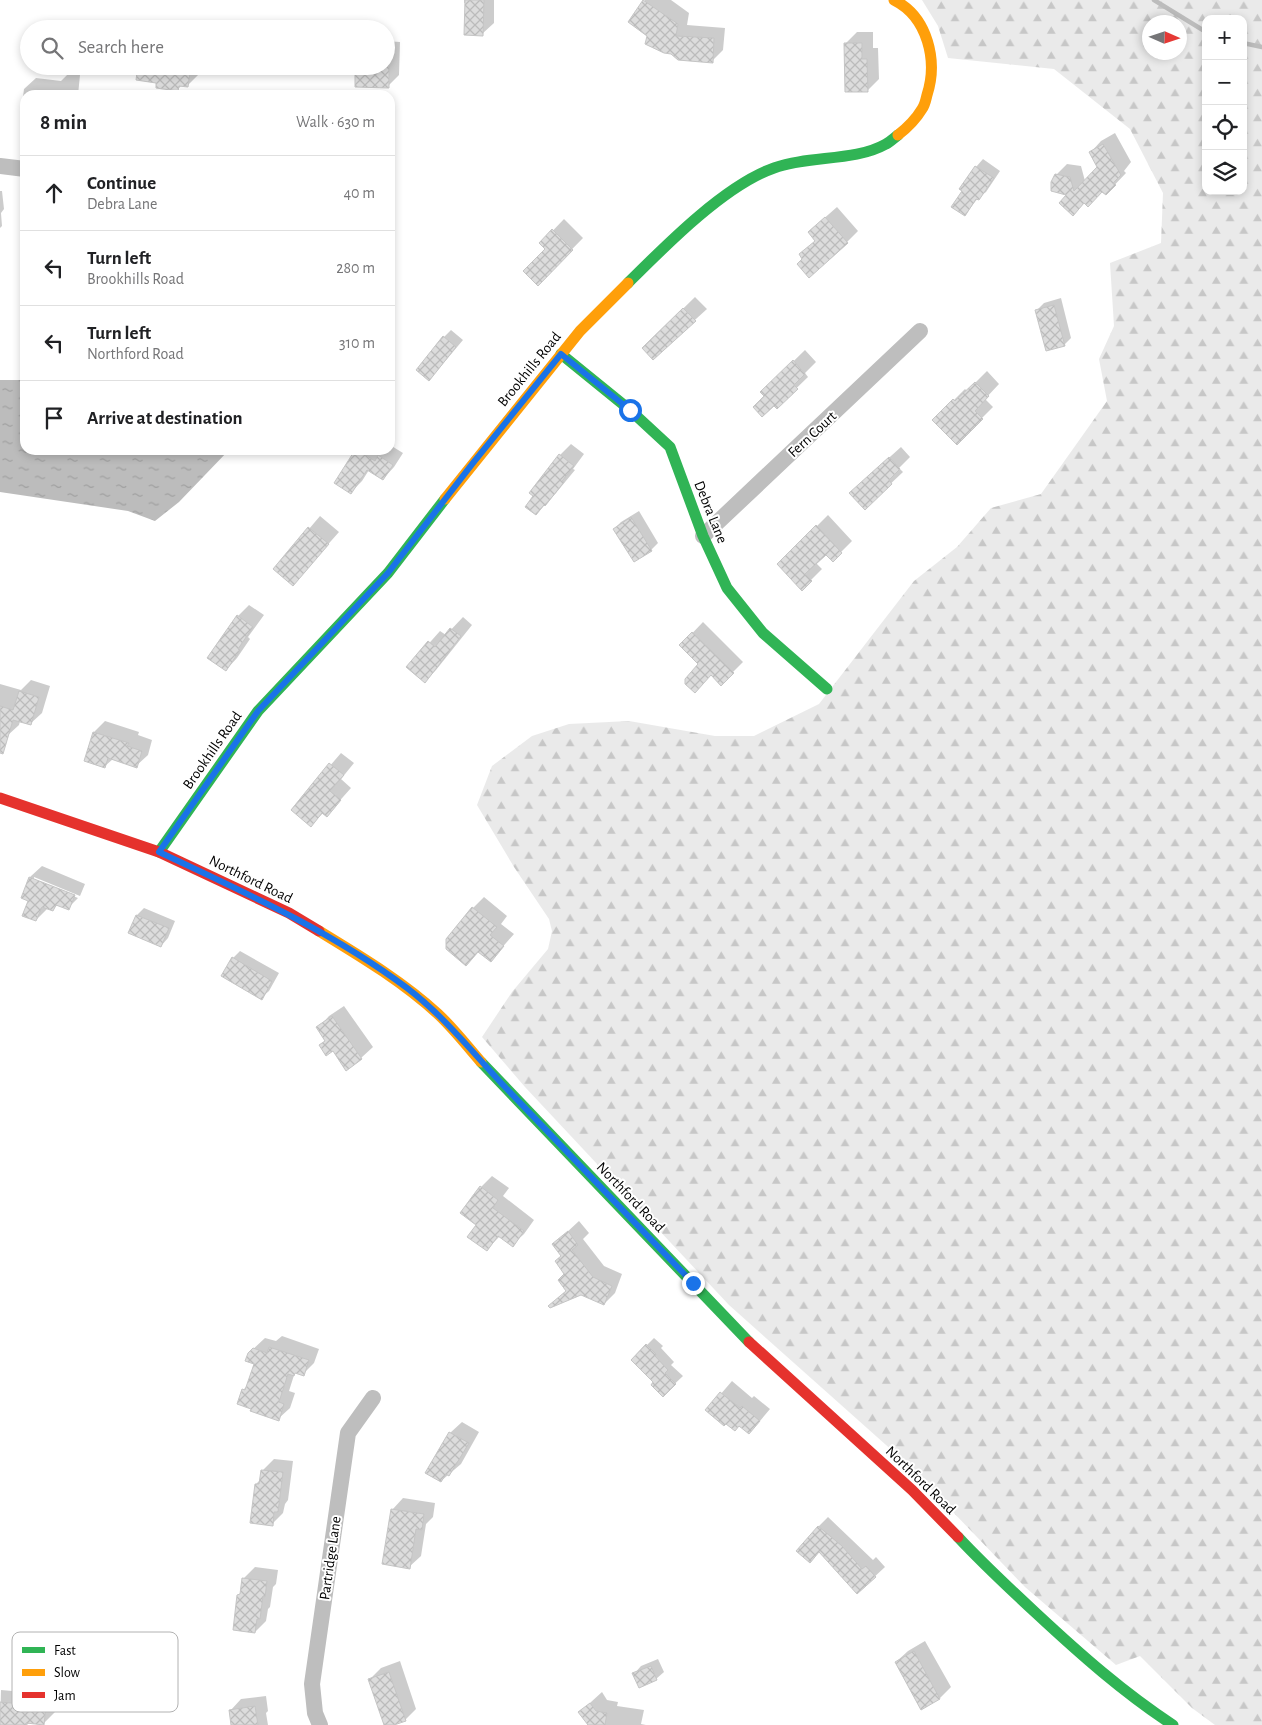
<!DOCTYPE html>
<html lang="en">
<head>
<meta charset="utf-8">
<style>
  :root { --surface:#fff; --page:#f6f6f6; --text:#202124; --muted:#757577; --line:#e0e0e0 }
  body { margin:0; font-family:"Alegreya Sans",sans-serif; background:var(--page); color:var(--text) }
  .controls { position:absolute; right:15px; top:15px; display:grid; overflow:hidden; border-radius:10px; box-shadow:0 2px 8px #0003 }
  .controls button { width:45px; height:45px; display:grid; place-items:center; padding:0; border:0; border-bottom:1px solid var(--line); background:var(--surface); color:var(--text); font:25px sans-serif }
  .compass { position:absolute; left:1142px; top:15px; width:45px; height:45px; border-radius:50%; background:var(--surface); box-shadow:0 2px 8px #0003; rotate:93deg }
  .stop { position:absolute; width:15px; height:15px; margin:-11px; border:4px solid #1a73e8; border-radius:50%; background:#fff }
  .stop.end { background:#1a73e8; border-color:#fff; box-shadow:0 1px 5px #0008 }
  .list { margin:0; padding:0; list-style:none }
  h2 { display:flex; justify-content:space-between; align-items:center; height:65px; margin:0; padding:0 20px; font-size:21px }
  h2 small { font-size:16px; font-weight:400; color:var(--muted) }
  .list li { display:grid; grid-template-columns:32px 1fr auto; gap:15px; align-items:center; box-sizing:border-box; height:75px; padding:0 20px; border-top:1px solid var(--line) }
  .list b { display:block; font-size:19px; white-space:nowrap }
  .list p { margin:0; font-size:16px; white-space:nowrap; color:var(--muted) }
  .list em { font-size:16px; font-style:normal; color:var(--muted) }
  .icon { flex:none; width:28px; height:28px; fill:none; stroke:currentColor; stroke-width:2; stroke-linecap:round; stroke-linejoin:round }
  .map { position:relative; flex:none; width:1262px; height:1725px; overflow:hidden }
  .search { position:absolute; background:var(--surface); box-shadow:0 2px 8px #0003; left:20px; top:20px; width:375px; height:55px; display:flex; align-items:center; gap:12px; box-sizing:border-box; padding:0 18px; border-radius:28px; color:var(--muted); font-size:19px }
  .panel { position:absolute; background:var(--surface); box-shadow:0 2px 8px #0003; left:20px; top:90px; width:375px; height:365px; border-radius:15px }
  .map>svg:first-child { display:block }
</style>
</head>
<body>
<div class="map">
<svg width="1262" height="1725" viewBox="0 0 1262 1725">
  <defs>
    <pattern id="forest-firs" width="22" height="20" patternUnits="userSpaceOnUse" patternTransform="scale(1.25)"><rect width="22" height="20" fill="#eaeaea"/><path d="M5 1l3.5 6h-7zM16 11l3.5 6h-7z" fill="#c7c7c7"/></pattern>
    <pattern id="water-ripples" width="26" height="14" patternUnits="userSpaceOnUse" patternTransform="scale(1.25)"><rect width="26" height="14" fill="#bcbcbc"/><path d="M2 4q2-2 4 0t4 0M15 11q2-2 4 0t4 0" fill="none" stroke="#a0a0a0"/></pattern>
    <pattern id="building-cross-hatch" width="8" height="8" patternUnits="userSpaceOnUse" patternTransform="scale(1.25)"><rect width="8" height="8" fill="#dcdcdc"/><path d="M0 0l8 8M0 8l8-8" fill="none" stroke="#bbb"/></pattern>
  </defs>
  <rect width="100%" height="100%" fill="#fff"/>
  <path fill="url(#forest-firs)" fill-rule="evenodd" d="M922 0H1262V1725H1215L1192 1708 1140 1656 1116 1665 1025 1587 904 1461 729 1305 525 1087 482 1037 512 992 548 949 552 931 549 919 514 867 477 805 492 766 532 736 569 724 629 721 715 736H754L819 704 914 581 957 547 991 508 1041 494 1107 401 1099 359 1114 326 1110 263 1161 243 1163 193 1130 129 1054 69 948 58 938 26ZM1206 19H1243V191H1206ZM1150 22H1180V52H1150Z"/>
  <path fill="url(#water-ripples)" d="M0 380H25V450H229L179 502 155 521 128 511 0 492Z"/>
  <path fill="#0003" d="M464 0H494V23L482 34 466 3H464Z
    M645 0H671L689 13 687 25 725 28 723 50 712 61 672 53 629 22Z
    M857 32H873V48H878L879 79 867 91 845 44Z
    M386 41 400 42 399 75 388 86Z
    M139 66H200L199 74 187 86 182 85 178 89 158 82Z
    M68 74 80 75 78 95H25V113L21 112 24 89 36 78 61 81Z
    M1115 133 1131 162 1124 171 1126 173 1106 194 1102 190 1085 202 1073 214 1069 194 1056 175 1067 164 1081 166 1085 181 1099 167 1090 153 1101 141Z
    M983 159 1000 171 986 192 978 198 965 215 964 190 976 167Z
    M0 191H2L4 209 1 213 2 226 0 228Z
    M837 207 858 231 847 242 804 259 801 255 816 240 821 221Z
    M564 219 583 238 538 284 547 249 541 243Z
    M695 297 707 309 653 358 643 348Z
    M1061 298 1071 338 1064 345 1037 310 1044 303Z
    M451 330 463 340 436 372 444 337Z
    M805 350 816 362 805 373 808 377 777 407 762 392Z
    M987 371 999 384 985 399 993 407 957 443 934 420 965 389 967 391Z
    M571 444 584 454 573 469 575 470 556 493 536 514 560 455Z
    M390 445 403 453 394 467 383 479 369 470 362 481 351 492 357 450H390Z
    M901 447 910 457 899 468 903 472 865 508 862 482Z
    M639 511 658 543 651 550 614 529 621 522Z
    M828 515 852 541 841 552 826 553 816 563 822 569 802 589 779 564Z
    M320 516 339 532 293 584 275 569Z
    M249 605 264 615 248 637 250 639 237 658 226 670 238 616Z
    M463 617 472 625 436 670 425 681 408 667 440 631 446 635Z
    M703 622 743 662 721 684 681 645Z
    M31 680 50 686 42 713 30 724 20 721 19 725 7 736 0 734V684L21 690Z
    M105 721 139 732 138 735 152 740 148 755 136 766 113 759 105 766 85 760 94 732Z
    M341 753 354 763 341 779 351 788 327 815 324 812 311 825 292 810Z
    M42 866 85 884 80 896 34 877V880L78 898 68 908 58 904 53 910 47 909 36 920 29 900 22 898 30 877Z
    M484 897 507 916 501 924 514 934 491 960 479 951 466 964 473 908Z
    M144 908 175 921 168 938 161 946 130 933 137 915Z
    M240 951 279 973 269 991 261 998 233 958Z
    M344 1006 373 1047 361 1058 320 1045 326 1040 318 1028 329 1016Z
    M492 1176 509 1188 503 1196 534 1220 524 1234 512 1245 500 1236 487 1249 477 1225 481 1187Z
    M579 1221 589 1233 583 1239 604 1266 622 1274 615 1293 604 1304 581 1293 550 1306 567 1290 562 1256 553 1245Z
    M282 1336 319 1349 314 1363 303 1374 295 1372 289 1391 295 1393 290 1408 278 1419 252 1408 243 1390 248 1385 255 1363 249 1353 265 1338 276 1341Z
    M654 1338 663 1346 661 1348 674 1362 671 1365 683 1376 663 1395 655 1382 632 1360Z
    M732 1381 752 1398 754 1396 770 1409 760 1421 740 1424 707 1410Z
    M462 1422 479 1432 461 1464 441 1481 450 1433Z
    M274 1459 293 1461 288 1500 285 1504 283 1513 272 1524 256 1484 261 1479 263 1470Z
    M403 1498 435 1503 433 1517 426 1524 421 1556 409 1567 392 1510Z
    M828 1517 873 1560 876 1557 885 1567 857 1593 818 1527Z
    M255 1567 278 1570 276 1584 273 1587 270 1607 268 1609 266 1621 255 1632 241 1593 243 1579Z
    M925 1641 951 1687 940 1698 922 1708 896 1662 908 1651Z
    M658 1659 664 1672 656 1679 634 1674 641 1666Z
    M400 1661 416 1709 405 1720 390 1725H385L370 1679 381 1668Z
    M1 1690 57 1695 55 1712 44 1723 30 1722 27 1725H0Z
    M602 1692 607 1700 618 1702 617 1706 644 1710 641 1724 646 1725H587V1722L580 1712Z
    M266 1696 268 1711 266 1713 268 1725H232L230 1711 241 1699Z"/>
  <g fill="none" stroke-linecap="round" stroke-linejoin="round">
    <path stroke="#bcbcbc" stroke-width="4.5" d="M1154 0 1206 32
      M1243 43 1262 47"/>
  </g>
  <path fill="url(#building-cross-hatch)" stroke="#c5c5c5" d="M465 0H484L483 36 464 35Z
    M643 0 678 24 676 36 714 38 713 63 678 60 671 54 664 53 645 44 647 36 628 22Z
    M844 43H862V59H867L868 92H845Z
    M138 66H191L188 87 179 86 178 91 156 88V83L136 80Z
    M355 66H389V88L355 87Z
    M1103 144 1121 175 1113 183 1116 185 1106 195 1102 192 1088 207 1084 203 1073 216 1059 203 1066 195 1051 191V182L1055 174 1070 177 1074 191 1097 167 1089 152Z
    M975 166 994 178 979 200 976 199 965 216 951 207 962 191 959 189Z
    M825 217 848 243 809 278 797 264 802 259 799 254 815 241 808 232Z
    M552 229 573 250 538 286 523 271 545 249 539 243Z
    M1054 305 1065 346 1046 351 1035 310Z
    M683 308 696 321 653 360 642 348Z
    M443 336 456 347 429 381 416 370Z
    M793 360 805 374 794 385 798 389 777 409 774 406 762 417 753 407 764 396 760 392Z
    M975 382 989 396 975 411 983 419 957 445 932 420 953 399 955 401Z
    M355 450H358L375 461 378 455 393 465 383 480 367 470 351 494 334 483Z
    M559 454 574 466 562 481 564 482 545 506 544 505 536 515 525 507 533 496 529 493Z
    M889 457 900 469 889 480 892 484 865 510 849 493Z
    M631 517 652 551 634 562 613 529Z
    M816 525 842 553 833 562 826 555 805 574 812 581 802 591 777 564Z
    M308 527 329 544 293 586 273 569Z
    M237 615 253 627 238 649 240 650 226 671 207 658Z
    M450 628 461 636 425 683 406 667 428 641 435 647Z
    M692 632 734 673 721 686 711 675 695 693 685 684V679L698 664 679 645Z
    M19 691 39 697 31 725 13 720 3 754 0 753V706L13 710Z
    M93 732 129 743 127 746 142 751 137 768 108 758 105 768 84 761Z
    M329 763 344 775 330 791 341 800 327 817 322 813 311 827 291 810Z
    M29 877 75 895 69 910 56 905 53 911 42 907 36 921 22 916 28 901 21 898Z
    M472 907 497 927 490 935 504 946 491 962 478 952 466 966 446 949V939Z
    M136 915 169 928 161 947 128 933Z
    M232 957 272 981 262 1000 221 976Z
    M332 1016 362 1059 346 1071 333 1051 326 1056 319 1045 325 1041 316 1027Z
    M480 1186 498 1200 493 1208 524 1231 513 1247 498 1236 487 1251 467 1237 476 1225 460 1213Z
    M568 1231 578 1245 572 1250 593 1277 612 1286 604 1305 581 1295 550 1308 548 1306 566 1291 558 1280 564 1274 555 1261 561 1256 552 1244Z
    M646 1344 656 1354 655 1356 668 1370 665 1373 676 1384 663 1397 651 1385 653 1382 631 1360Z
    M269 1347 309 1360 304 1376 295 1373 294 1376 288 1374 279 1402 284 1404 279 1421 250 1411 251 1409 237 1404 242 1389 245 1390 254 1364 245 1361 248 1353 253 1348 267 1353Z
    M720 1392 740 1408 742 1406 760 1421 749 1434 739 1426 735 1431 726 1424 724 1426 705 1410Z
    M449 1432 469 1443 449 1476 446 1474 441 1482 425 1473Z
    M261 1470 283 1472 278 1512H274L273 1526 250 1523 255 1484H259Z
    M391 1509 424 1514 422 1530 416 1529 410 1569 382 1564Z
    M818 1526 842 1546 862 1569 866 1566 876 1577 857 1594 819 1552 810 1563 796 1551Z
    M242 1578 267 1581 265 1597 263 1596 260 1619H257L255 1633 233 1630 237 1595 240 1594Z
    M914 1651 940 1699 921 1710 895 1662Z
    M651 1666 657 1680 639 1688 632 1673Z
    M389 1672 406 1721 394 1725H384L368 1679Z
    M0 1702 46 1706 44 1725 26 1723V1725H0Z
    M590 1703 596 1711 607 1713 605 1725H588L578 1712Z
    M255 1706 258 1725H231L229 1710Z"/>
  <g fill="none" stroke-linecap="round" stroke-linejoin="round">
    <path stroke="#bebebe" stroke-width="16" d="M0 166 25 169
      M703 536 920 331
      M320 1725 315 1713 312 1684 348 1433 373 1398"/>
    <path stroke="#30b455" stroke-width="11" d="M628 283C665 246 725 185 774 168 810 155 854 162 886 144 890 142 894 138 898 135
      M561 354 630 410 670 447 703 536 727 588 763 633 827 689
      M159 852 258 711 388 573 445 499
      M481 1062 749 1342
      M958 1537C983 1564 1010 1589 1037 1614 1080 1654 1124 1693 1173 1725"/>
    <path stroke="#ff9f0a" stroke-width="11" d="M894 0C928 17 938 61 927 95 926 99 925 105 922 109 916 119 907 128 898 135
      M445 499 580 331 628 283
      M319 931C360 956 402 981 438 1014 454 1029 467 1046 481 1062"/>
    <path stroke="#e5322d" stroke-width="11" d="M0 798 159 852 289 913 319 931
      M749 1342 912 1490 958 1537"/>
  </g>
  <g fill="none" stroke-linecap="round" stroke-linejoin="round">
    <path stroke="#1a73e8" stroke-width="6" d="M630 410 561 354 473 463 388 573 258 711 159 852C244 892 331 931 407 988 444 1016 473 1053 505 1087 567 1152 630 1218 693 1283"/>
  </g>
  <g text-anchor="middle" stroke-width="4" stroke-linejoin="round" paint-order="stroke">
    <g font-size="15" fill="#000" stroke="#fff">
      <text transform="translate(529 369) rotate(-51)" y="5">Brookhills Road</text>
      <text transform="translate(812 434) rotate(-43)" y="5">Fern Court</text>
      <text transform="translate(711 512) rotate(68)" y="5">Debra Lane</text>
      <text transform="translate(212 750) rotate(-55)" y="5">Brookhills Road</text>
      <text transform="translate(251 879) rotate(26)" y="5">Northford Road</text>
      <text transform="translate(631 1197) rotate(46)" y="5">Northford Road</text>
      <text transform="translate(921 1480) rotate(44)" y="5">Northford Road</text>
      <text transform="translate(330 1558) rotate(-82)" y="5">Partridge Lane</text>
    </g>
  </g>
  <rect x="12" y="1632" width="166" height="80" rx="8" fill="#fff" stroke="#b2b2b2" stroke-width="1"/>
  <rect x="22" y="1647" width="23" height="6" fill="#30b455"/>
  <rect x="22" y="1669" width="23" height="7" fill="#ff9f0a"/>
  <rect x="22" y="1692" width="23" height="6" fill="#e5322d"/>
  <g font-size="14" fill="#000">
    <text x="54" y="1655">Fast</text>
    <text x="54" y="1677">Slow</text>
    <text x="54" y="1700">Jam</text>
  </g>
</svg>
<div class="controls">
<button>+</button>
<button>−</button>
<button><svg class="icon" aria-label="locate" viewBox="0 0 24 24"><circle cx="12" cy="12" r="6"/><path d="M12 2v4M12 18v4M2 12h4M18 12h4"/></svg></button>
<button><svg class="icon" aria-label="layers" viewBox="0 0 24 24"><path d="M12 4l9 5-9 5-9-5zM3 14l9 5 9-5"/></svg></button>
</div>
<svg class="compass" viewBox="-18 -18 36 36"><path d="M0-13l5 13h-10z" fill="#e53935"/><path d="M0 13l5-13h-10z" fill="#757577"/></svg>
<div class="stop" style="left:630px;top:410px"></div>
<div class="stop end" style="left:693px;top:1283px"></div>
<div class="search"><svg class="icon" aria-label="search" viewBox="0 0 24 24"><circle cx="10" cy="10" r="6"/><path d="M15 15l6 6"/></svg>Search here</div>
<section class="panel">
<h2>8 min<small>Walk · 630 m</small></h2>
<ul class="list">
<li><svg class="icon" aria-label="ahead" viewBox="0 0 24 24"><path d="M12 20V5M6 11l6-6 6 6"/></svg><div><b>Continue</b><p>Debra Lane</p></div><em>40 m</em></li>
<li><svg class="icon" aria-label="left" viewBox="0 0 24 24"><path d="M17 20v-9H6M10 6l-5 5 5 5"/></svg><div><b>Turn left</b><p>Brookhills Road</p></div><em>280 m</em></li>
<li><svg class="icon" aria-label="left" viewBox="0 0 24 24"><path d="M17 20v-9H6M10 6l-5 5 5 5"/></svg><div><b>Turn left</b><p>Northford Road</p></div><em>310 m</em></li>
<li><svg class="icon" aria-label="arrive" viewBox="0 0 24 24"><path d="M6 21V4h12l-3 4 3 4H6"/></svg><div><b>Arrive at destination</b></div></li>
</ul>
</section>
</div>
</body>
</html>
